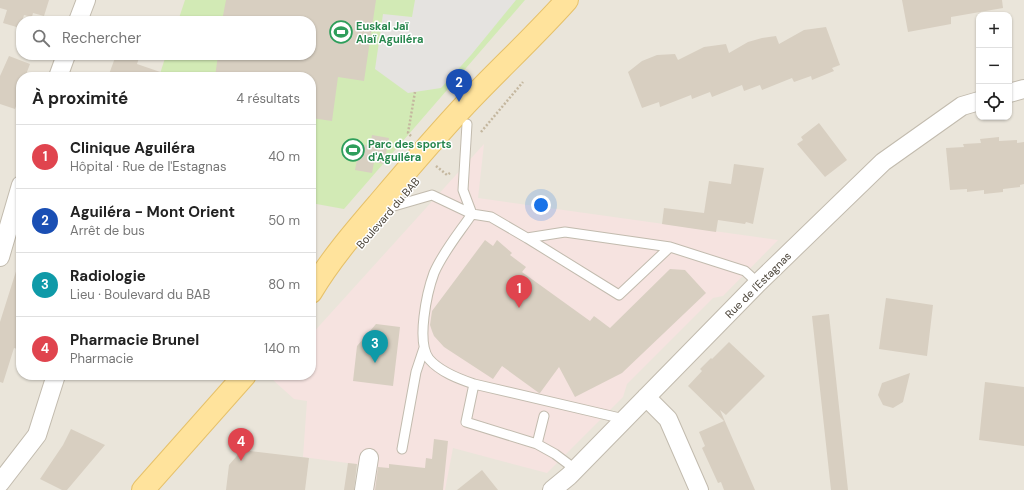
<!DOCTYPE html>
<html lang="fr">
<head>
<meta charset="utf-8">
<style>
  :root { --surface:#fff; --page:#f2f2f2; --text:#222; --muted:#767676; --line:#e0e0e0; --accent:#111827 }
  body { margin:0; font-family:"DM Sans",sans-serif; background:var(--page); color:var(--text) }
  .controls { position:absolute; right:12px; top:12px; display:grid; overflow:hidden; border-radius:8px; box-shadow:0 1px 3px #0004 }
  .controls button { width:36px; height:36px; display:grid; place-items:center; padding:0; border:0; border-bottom:1px solid var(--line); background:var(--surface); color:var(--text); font:20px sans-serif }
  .you { position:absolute; left:541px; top:205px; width:14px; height:14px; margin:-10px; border:3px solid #fff; border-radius:50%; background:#1a73e8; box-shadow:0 0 0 6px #1a73e833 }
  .badge { display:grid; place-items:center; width:26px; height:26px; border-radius:50%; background:var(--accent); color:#fff; font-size:13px; font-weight:700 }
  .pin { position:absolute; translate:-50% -33px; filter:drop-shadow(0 1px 2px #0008) }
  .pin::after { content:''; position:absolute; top:21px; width:14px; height:12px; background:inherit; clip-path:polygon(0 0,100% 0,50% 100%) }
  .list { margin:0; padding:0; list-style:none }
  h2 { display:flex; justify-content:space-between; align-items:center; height:52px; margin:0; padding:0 16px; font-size:17px }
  h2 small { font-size:13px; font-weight:400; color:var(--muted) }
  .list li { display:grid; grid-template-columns:26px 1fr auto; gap:12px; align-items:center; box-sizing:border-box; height:64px; padding:0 16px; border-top:1px solid var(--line) }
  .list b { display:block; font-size:15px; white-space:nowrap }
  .list p { margin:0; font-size:13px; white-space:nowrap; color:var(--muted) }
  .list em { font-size:13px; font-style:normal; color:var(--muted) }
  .icon { flex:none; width:22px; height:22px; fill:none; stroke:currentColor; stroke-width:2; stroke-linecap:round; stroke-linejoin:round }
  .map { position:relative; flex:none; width:1024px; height:490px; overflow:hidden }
  .search { position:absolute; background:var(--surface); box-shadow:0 1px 3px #0004; left:16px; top:16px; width:300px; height:44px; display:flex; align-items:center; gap:10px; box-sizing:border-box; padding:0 14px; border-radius:16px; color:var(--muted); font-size:15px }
  .panel { position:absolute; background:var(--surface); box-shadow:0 1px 3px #0004; left:16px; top:72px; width:300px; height:308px; border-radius:16px }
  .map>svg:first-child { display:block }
</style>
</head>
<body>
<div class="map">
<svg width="1024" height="490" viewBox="0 0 1024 490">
  <rect width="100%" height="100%" fill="#f6f3ec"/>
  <path fill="#eae5da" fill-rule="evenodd" d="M0 0H1024V490H0ZM979 15H1009V117H979ZM21 21H311V55H21ZM21 77H311V375H21Z"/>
  <path fill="#f6e3e0" d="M484 144 478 198 778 240 723 296 713 298 627 384 623 397 547 473 453 448 445 490H359L362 465 303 457 307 401 294 399 273 380 277 375H311V335Z"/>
  <path fill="#d2eab5" d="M185 0H525L344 209 311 203V77H159L166 55H311V21H178Z"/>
  <path fill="#e5e3e0" d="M415 0H516L471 55 441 88 408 93 375 69 383 14 412 17Z"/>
  <path fill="#d8cfc1" d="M0 0H49L44 16 33 13 32 17 24 15 20 28 3 23 7 10 0 8Z
    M226 0H376L364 81 338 77 332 121 311 118V77H215L218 55H311V21H222Z
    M902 0H1002L1003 8 951 17V24L908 32Z
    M826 27 840 65 832 68 834 71 812 80 811 76 794 82 792 78 762 90 760 85 744 91 742 85 712 97 710 92 692 99 691 95 660 107 659 102 642 108 628 72 642 61 657 55 675 54 678 60 704 47 726 44 729 53 748 42 762 38 776 36 779 44 804 30Z
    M116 55H140L137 64 169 75 168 77H108Z
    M9 56 30 64 25 77H21V93L15 109 0 104V76Z
    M819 123 847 160 825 177 797 144 803 140 801 137Z
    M372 135 389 138 384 164 374 162 372 173 355 170 360 144 370 146Z
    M999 137V141L1017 140V143L1024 142V184L1020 185V187L1003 189V192L984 194V190L967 192V189L950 190 946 148 964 147 963 144 981 143 980 139Z
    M734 164 764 168 753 224 746 222 745 224 718 220 716 232 662 224 664 208 704 213 709 181 731 184Z
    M485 240 493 246 497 240 512 253 510 255 526 267 522 272 590 321 594 316 610 328 670 269 685 270 706 293 622 373 575 397 559 367 540 393H539L502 366 493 379 444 347 434 336 432 331 430 325 432 311Z
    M18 265 21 266V350L14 348 3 383 0 382V322Z
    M886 298 933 305 927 356 879 349Z
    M829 314 848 490H831L812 316Z
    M376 324 400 327 393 386 353 381 357 346Z
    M729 342 765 376 726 415 720 410 755 490H724L721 482 718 483 702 448 705 446 699 432 724 421 688 386 702 371 700 369 711 358 712 359Z
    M910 373 903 402 893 408 883 405 878 395 882 383Z
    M985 382 1024 387V446L979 440Z
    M71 429 105 445 67 490H62L40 479 63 445Z
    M434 439 448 441 443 490H375L378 467 389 468V464L425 468 426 458 432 459Z
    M242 450 309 458 305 490H226L229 465Z
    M348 463 357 464 354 490H344Z
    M482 470 498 490H457Z"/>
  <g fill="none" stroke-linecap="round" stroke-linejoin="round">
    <g stroke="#c2bbae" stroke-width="11">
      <path id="service" d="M467 124 463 190 472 214
        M394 206 432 195 472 214 491 217 527 238 565 232 670 247 745 271 758 283
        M472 214C459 233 443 252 434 273 427 292 416 342 429 359 440 372 459 379 474 384L466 422 537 444 555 454 575 469
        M527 238 619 295 670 247
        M474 384 624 419
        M537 444 544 416
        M402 449 416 372 424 348"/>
    </g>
    <g stroke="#c2bbae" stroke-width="20">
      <path id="minor" d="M78 21 86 0
        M58 77 66 55
        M1009 93 1024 89
        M0 257 21 185
        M646 397 668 419 699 490
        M0 483 37 435 56 375
        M364 490 369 458
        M552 490 569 476 758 283 883 162 962 106 979 101"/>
    </g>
    <g stroke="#e6c16a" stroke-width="24">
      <path id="primary" d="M311 292C330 260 355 231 379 203 407 170 436 136 465 105 499 69 535 36 567 0
        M143 490 245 375"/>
    </g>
    <path stroke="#c4b79f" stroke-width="2.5" stroke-dasharray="2 2" stroke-linecap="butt" d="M481 132 523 82
      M411 136 408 133 415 92
      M436 166 447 175 450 173"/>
    <use href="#service" stroke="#fff" stroke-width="9"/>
    <use href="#minor" stroke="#fff" stroke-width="18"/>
    <use href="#primary" stroke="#ffe39c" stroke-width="22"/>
  </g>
  <defs>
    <g id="stadium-ring" transform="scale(1.15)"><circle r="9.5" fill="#fff" stroke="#2e9e5b" stroke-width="1.5"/><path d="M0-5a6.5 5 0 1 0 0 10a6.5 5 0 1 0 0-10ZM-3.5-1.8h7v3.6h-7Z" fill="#2e9e5b"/></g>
  </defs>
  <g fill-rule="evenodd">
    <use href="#stadium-ring" x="341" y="32"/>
    <use href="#stadium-ring" x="353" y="150"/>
  </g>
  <g text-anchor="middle" stroke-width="3" stroke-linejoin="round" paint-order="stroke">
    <g font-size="11" font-weight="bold" fill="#27864d" stroke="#fff" text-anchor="start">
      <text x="356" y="30">Euskal Jaï<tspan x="356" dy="13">Alaï Aguiléra</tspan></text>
      <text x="368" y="148">Parc des sports<tspan x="368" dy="13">d'Aguiléra</tspan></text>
    </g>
    <g font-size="11" fill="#4b4439" stroke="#fff">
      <text transform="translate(388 213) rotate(-49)" y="4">Boulevard du BAB</text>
      <text transform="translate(758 285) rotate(-45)" y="4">Rue de l'Estagnas</text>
    </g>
  </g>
</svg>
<div class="controls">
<button>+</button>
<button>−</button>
<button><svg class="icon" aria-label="locate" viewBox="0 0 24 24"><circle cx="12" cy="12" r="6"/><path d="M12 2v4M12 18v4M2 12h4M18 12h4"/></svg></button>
</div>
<div class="you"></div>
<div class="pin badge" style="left:519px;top:308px;background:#e0444e">1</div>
<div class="pin badge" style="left:459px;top:102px;background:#1a4fb4">2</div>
<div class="pin badge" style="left:375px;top:363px;background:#0f9aa8">3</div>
<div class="pin badge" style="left:241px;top:461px;background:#e0444e">4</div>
<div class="search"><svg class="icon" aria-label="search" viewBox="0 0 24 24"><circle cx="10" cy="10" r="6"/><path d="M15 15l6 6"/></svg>Rechercher</div>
<section class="panel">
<h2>À proximité<small>4 résultats</small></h2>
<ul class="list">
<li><span class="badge" style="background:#e0444e">1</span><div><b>Clinique Aguiléra</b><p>Hôpital · Rue de l'Estagnas</p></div><em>40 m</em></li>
<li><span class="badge" style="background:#1a4fb4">2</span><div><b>Aguiléra - Mont Orient</b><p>Arrêt de bus</p></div><em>50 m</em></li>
<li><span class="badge" style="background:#0f9aa8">3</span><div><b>Radiologie</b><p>Lieu · Boulevard du BAB</p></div><em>80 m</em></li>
<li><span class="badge" style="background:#e0444e">4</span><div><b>Pharmacie Brunel</b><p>Pharmacie</p></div><em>140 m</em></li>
</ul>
</section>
</div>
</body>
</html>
